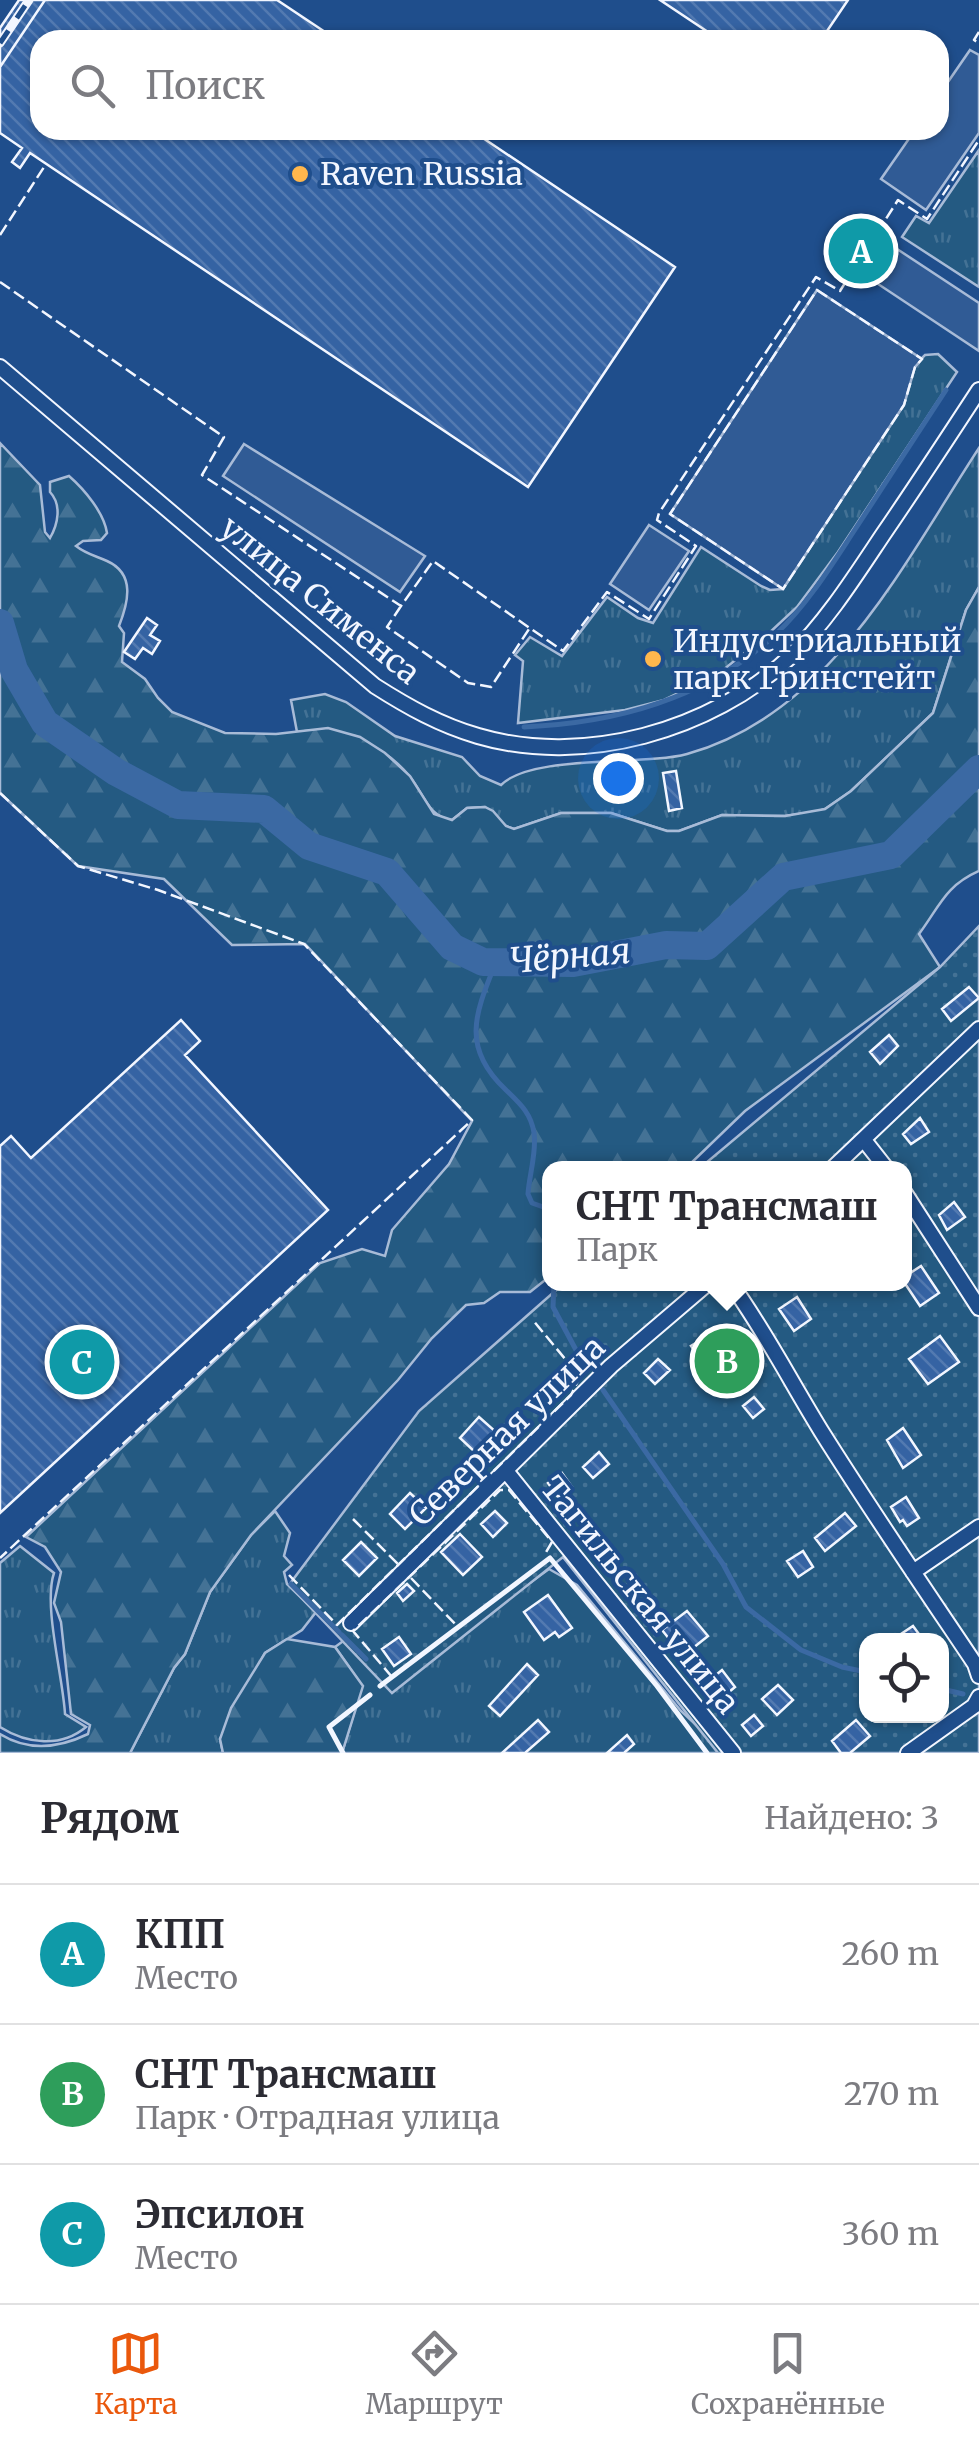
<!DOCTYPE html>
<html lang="ru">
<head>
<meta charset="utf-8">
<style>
  :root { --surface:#fff; --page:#f7f7f7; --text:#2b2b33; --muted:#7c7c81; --line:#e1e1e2; --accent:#ea580c }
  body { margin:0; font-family:Merriweather,serif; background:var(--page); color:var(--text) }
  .controls { position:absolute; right:30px; bottom:30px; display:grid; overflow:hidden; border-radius:20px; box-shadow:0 2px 8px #0004 }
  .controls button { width:90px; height:90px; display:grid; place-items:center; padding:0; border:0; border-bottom:2px solid var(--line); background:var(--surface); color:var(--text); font:50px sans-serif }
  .you { position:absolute; left:618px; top:778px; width:35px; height:35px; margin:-25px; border:8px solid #fff; border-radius:50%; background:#1a73e8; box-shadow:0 0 0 15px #1a73e833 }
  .badge { display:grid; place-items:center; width:65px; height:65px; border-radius:50%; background:var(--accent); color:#fff; font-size:32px; font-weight:700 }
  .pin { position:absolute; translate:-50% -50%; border:5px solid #fff; box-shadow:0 2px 10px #0006 }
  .popup { position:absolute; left:542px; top:1161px; width:370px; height:130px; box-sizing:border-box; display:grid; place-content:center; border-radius:20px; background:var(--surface); filter:drop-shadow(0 2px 8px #0005); font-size:32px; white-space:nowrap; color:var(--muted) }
  .popup b { font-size:38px; color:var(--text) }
  .popup::after { content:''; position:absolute; left:50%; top:100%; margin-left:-20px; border:20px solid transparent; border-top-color:var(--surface) }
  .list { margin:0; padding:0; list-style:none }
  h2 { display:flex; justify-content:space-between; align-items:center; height:130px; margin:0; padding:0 40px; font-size:42px }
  h2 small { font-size:32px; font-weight:400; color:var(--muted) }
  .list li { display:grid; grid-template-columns:65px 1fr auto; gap:30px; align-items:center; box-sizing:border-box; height:140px; padding:0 40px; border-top:2px solid var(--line) }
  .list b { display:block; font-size:38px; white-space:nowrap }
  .list p { margin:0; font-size:32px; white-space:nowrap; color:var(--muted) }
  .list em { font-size:32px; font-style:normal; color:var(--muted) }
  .icon { flex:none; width:55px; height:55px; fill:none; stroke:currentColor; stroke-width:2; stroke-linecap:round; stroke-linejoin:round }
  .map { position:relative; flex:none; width:979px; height:1753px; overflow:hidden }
  .search { position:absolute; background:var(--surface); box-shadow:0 2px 8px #0004; left:30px; right:30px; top:30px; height:110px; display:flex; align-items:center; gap:25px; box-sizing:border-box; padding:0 35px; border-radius:30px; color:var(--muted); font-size:38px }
  .sheet { height:550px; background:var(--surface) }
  nav { display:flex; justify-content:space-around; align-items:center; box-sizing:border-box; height:140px; border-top:2px solid var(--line); background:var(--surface); font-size:28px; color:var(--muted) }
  nav a { display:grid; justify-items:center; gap:5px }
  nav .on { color:var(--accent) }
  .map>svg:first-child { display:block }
</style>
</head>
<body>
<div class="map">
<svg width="979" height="1753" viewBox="0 0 979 1753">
  <defs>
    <pattern id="grass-tufts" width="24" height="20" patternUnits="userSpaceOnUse" patternTransform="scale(2.5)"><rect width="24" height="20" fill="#245a82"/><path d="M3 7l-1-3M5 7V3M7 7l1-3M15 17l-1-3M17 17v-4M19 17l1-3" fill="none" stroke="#447295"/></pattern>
    <pattern id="forest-firs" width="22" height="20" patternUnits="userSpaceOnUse" patternTransform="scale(2.5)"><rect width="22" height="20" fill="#245a82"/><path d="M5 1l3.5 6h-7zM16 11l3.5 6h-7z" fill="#447295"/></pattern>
    <pattern id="garden-dots" width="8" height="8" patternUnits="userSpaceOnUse" patternTransform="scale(2.5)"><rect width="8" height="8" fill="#245a82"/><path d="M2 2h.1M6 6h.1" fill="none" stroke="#447295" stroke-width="1.8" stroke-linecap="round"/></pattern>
    <pattern id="building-back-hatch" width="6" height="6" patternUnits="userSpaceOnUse" patternTransform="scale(2.5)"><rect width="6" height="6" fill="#3563a3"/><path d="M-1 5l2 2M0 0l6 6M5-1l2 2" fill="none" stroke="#537ab1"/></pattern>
  </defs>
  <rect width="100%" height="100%" fill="#1f4e8c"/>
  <path fill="url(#grass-tufts)" stroke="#a8bbd7" stroke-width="2.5" d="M979 150V287L902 237 916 216 929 223Z
    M938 354 957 372 838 552 797 607 767 635 718 674 664 700 625 710 518 723 523 661 515 655 530 637 562 656 607 597 638 618 653 623 701 547 761 586 770 590 783 589 918 362 925 355Z
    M979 448V587L966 610 933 713 851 791 825 809 815 812 785 816 722 815 679 831H667L611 813H561L514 829 506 826 485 807 467 808 452 820C428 817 424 794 410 777 385 745 337 725 297 732L291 700 325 694 346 702 395 736 462 757 480 776 501 785C532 754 643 766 687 754 831 714 903 564 979 448Z
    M275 1511 290 1533 284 1556 292 1565 284 1572 287 1584 316 1612 302 1630 265 1653 220 1739 223 1753H130L174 1668 185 1654 210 1592 251 1535Z
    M20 1546 54 1573C43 1605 63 1677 65 1714L86 1727C61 1748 27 1744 0 1727V1563Z
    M549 1569 577 1585 681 1711 726 1753H342L362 1686 335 1647 353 1634 483 1617Z"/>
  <path fill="url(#forest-firs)" stroke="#a8bbd7" stroke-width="2.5" d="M0 443 40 485 45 532 50 538C58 524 62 505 50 492V482L69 476C85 490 104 513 107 533L101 540 83 541 76 546C86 554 96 556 107 561 136 574 128 603 119 626L124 633 122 662 145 679 158 698 172 712 225 733 276 734 328 728 360 737 385 753 410 776 434 814 452 820 467 808 485 807 493 811 506 826 514 829 561 813H611L667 831H679L722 815 785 816 825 809 851 791 933 713 966 610 979 587V871C945 886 940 906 919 934L940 967 745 1111 686 1168H550L549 1277 530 1292H500L484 1303 466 1305 432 1338 398 1380 251 1535 210 1592 185 1654 174 1668 130 1753H0V1734C29 1752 59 1748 88 1734L90 1725 71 1714 61 1622 54 1603 61 1572 45 1547 26 1537 320 1263 362 1249 385 1256 392 1230 449 1164 472 1121 305 944 232 945 164 879 78 866 0 793Z
    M287 1639 335 1647 363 1686 342 1753H223L220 1739 231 1708 265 1653Z"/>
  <path fill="url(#garden-dots)" stroke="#a8bbd7" stroke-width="2.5" fill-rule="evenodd" d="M979 926V1753H718L563 1557 392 1693 289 1585 419 1411 563 1284H904V1168H700L940 967ZM866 1640H942V1716H866Z"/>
  <path fill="#305b95" stroke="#a8bbd7" stroke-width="2.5" d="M970 50 979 55V133L926 210 881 179 915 130H939V95Z
    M894 247 979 303V351L872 280Z
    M817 290 922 359 915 367 904 405 783 589 670 514Z
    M244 444 425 556 400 592 223 476Z
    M649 525 689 551 649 610 610 584Z"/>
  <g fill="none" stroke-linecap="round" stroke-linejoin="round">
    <path stroke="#3b69a3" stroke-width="5" d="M524 727C617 723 706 699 776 634 807 605 831 566 854 531 885 484 915 437 946 390
      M496 962C476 1012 460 1046 505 1089 518 1102 531 1112 534 1133 537 1151 529 1176 528 1194L532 1203 546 1208 550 1215
      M554 1284 553 1307 576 1350 599 1362
      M603 1390 723 1564 746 1607 801 1650 842 1667 866 1672
      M291 1584 339 1632
      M342 1635 366 1659
      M942 1689 963 1694"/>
    <path stroke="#3b69a3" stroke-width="28" d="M0 623 14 670 45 723 116 772 178 805 264 809 309 846 387 872 452 947 483 962 573 963 666 945 707 946 783 877 891 855 979 769"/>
  </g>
  <path fill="url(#building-back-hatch)" stroke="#f2f6ff" stroke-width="2.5" d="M19 0H45L0 67V28Z
    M45 0H277L337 40H40V130H471L675 267 528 487 30 153 20 168 12 162 22 148 0 133V67Z
    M660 0H848L821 40H720Z
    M852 237 877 253 869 265 844 249Z
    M147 618 157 625 150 635 160 641 152 654 143 648 135 659 124 652Z
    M676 771 682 808 669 811 663 773Z
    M969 987 979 998 951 1021 942 1009Z
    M181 1020 200 1041 185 1055 328 1210 0 1513V1146L11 1136 31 1158Z
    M889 1035 898 1046 880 1064 870 1052Z
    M920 1118 929 1132 911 1144 903 1134Z
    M954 1202 965 1217 947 1230 939 1215Z
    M921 1266 939 1293 920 1306 904 1282V1277Z
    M797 1297 811 1319 794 1331 779 1309Z
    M940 1336 959 1362 928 1384 909 1359Z
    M701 1340 708 1351 698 1356 691 1346Z
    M658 1359 670 1370 655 1384 644 1373Z
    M754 1397 764 1409 753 1418 743 1406Z
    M479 1417 496 1432 477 1454 460 1438Z
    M903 1428 921 1455 903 1468 887 1440Z
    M599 1452 609 1464 593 1478 583 1467Z
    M562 1473 572 1487 558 1497 548 1483Z
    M410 1493 426 1508 405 1529 390 1514Z
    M906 1497 919 1518 907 1526 903 1520 900 1522 891 1507Z
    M495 1511 507 1523 493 1537 481 1524Z
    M845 1513 856 1526 825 1551 815 1538Z
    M460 1534 482 1557 463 1575 441 1552Z
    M361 1542 377 1558 359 1576 343 1560Z
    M803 1551 813 1567 798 1577 787 1561Z
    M407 1584 414 1591 403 1601 397 1593Z
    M548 1595 572 1628 559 1637 555 1632 544 1640 524 1612Z
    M687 1611 708 1636 683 1656 662 1630Z
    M913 1626 921 1637 916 1640H902L898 1636Z
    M399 1637 411 1654 394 1666 382 1649Z
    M527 1664 538 1675 500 1716 489 1706Z
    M722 1670 735 1687 723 1697 707 1682Z
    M778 1685 793 1700 777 1715 762 1699Z
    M754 1715 763 1726 751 1736 742 1725Z
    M538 1720 549 1732 525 1753H502Z
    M856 1720 870 1736 850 1753H841L832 1741Z
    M627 1735 634 1744 624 1753H607Z"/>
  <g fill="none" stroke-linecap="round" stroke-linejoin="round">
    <g stroke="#f2f6ff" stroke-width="18">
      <path id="street" d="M0 367 375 686C408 707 440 725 478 736 583 767 711 731 790 657 826 622 854 578 882 536 915 488 947 439 979 390
        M864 1140 886 1168
        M833 1168 979 1029
        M904 1192 979 1308
        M731 1284C765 1331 792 1384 823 1434 872 1512 924 1588 975 1664L979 1676
        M506 1471 733 1753
        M913 1572 979 1527
        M351 1623 611 1366 707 1284
        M908 1753 974 1706 979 1697"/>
    </g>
    <use href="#street" stroke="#1f4e8c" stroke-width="14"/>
    <g stroke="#f2f6ff" stroke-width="9">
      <path id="rail" d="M0 43 29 0"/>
    </g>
    <use href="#rail" stroke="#1f4e8c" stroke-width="5" stroke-dasharray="15" stroke-linecap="butt"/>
    <path stroke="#f2f6ff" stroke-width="2.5" stroke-dasharray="12 5" stroke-linecap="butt" d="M979 32 974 40 979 43
      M0 235 46 164
      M868 247 898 200 927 219 979 140
      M0 282 224 437 202 475 401 606 433 561 563 651 607 592 649 619 696 546 657 520 659 513 816 277 840 291 860 259
      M817 290 922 359 915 367 904 405 783 589 670 514Z
      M401 606 387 627 468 683 491 687 529 629
      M0 793 78 866 158 890 304 944 472 1120 0 1558
      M353 1519 398 1564
      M289 1575 337 1625 571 1395 580 1377 532 1319
      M411 1578 458 1627
      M392 1677 353 1631 500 1490H509L552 1542 545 1554"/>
    <path stroke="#f2f6ff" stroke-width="5" d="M380 1686 550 1558 657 1686 707 1753
      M343 1753 329 1727 370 1695"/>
  </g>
  <g fill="#ffb74d" stroke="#1f4e8c" stroke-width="4">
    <circle cx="300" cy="174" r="10"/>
    <circle cx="653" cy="659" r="10"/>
  </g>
  <g text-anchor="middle" stroke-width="8" stroke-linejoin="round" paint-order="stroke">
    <g font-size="32" fill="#f2f6ff" stroke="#1f4e8c" text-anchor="start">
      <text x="320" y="185">Raven Russia</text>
      <text x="673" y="652">Индустриальный<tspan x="673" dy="37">парк Гринстейт</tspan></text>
    </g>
    <g font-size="32" fill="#f2f6ff" stroke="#1f4e8c">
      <text transform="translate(320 600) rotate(39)" y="11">улица Сименса</text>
      <text transform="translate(507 1431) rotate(-44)" y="11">Северная улица</text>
      <text transform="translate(640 1595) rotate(51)" y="11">Тагильская улица</text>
    </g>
    <g font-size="35" font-style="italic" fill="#f2f6ff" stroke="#1f4e8c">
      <text transform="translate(570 956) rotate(-5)" y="12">Чёрная</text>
    </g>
  </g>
</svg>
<div class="controls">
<button><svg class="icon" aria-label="locate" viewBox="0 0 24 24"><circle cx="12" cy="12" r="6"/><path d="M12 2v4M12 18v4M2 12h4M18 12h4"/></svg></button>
</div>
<div class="you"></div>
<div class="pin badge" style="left:861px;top:251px;background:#0f9aa8">A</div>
<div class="pin badge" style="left:727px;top:1361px;background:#2e9e5b">B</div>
<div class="popup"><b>СНТ Трансмаш</b>Парк</div>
<div class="pin badge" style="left:82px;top:1362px;background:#0f9aa8">C</div>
<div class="search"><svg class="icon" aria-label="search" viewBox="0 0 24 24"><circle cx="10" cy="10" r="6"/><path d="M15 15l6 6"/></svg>Поиск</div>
</div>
<section class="sheet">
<h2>Рядом<small>Найдено: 3</small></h2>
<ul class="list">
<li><span class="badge" style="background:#0f9aa8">A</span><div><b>КПП</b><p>Место</p></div><em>260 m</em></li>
<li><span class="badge" style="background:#2e9e5b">B</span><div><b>СНТ Трансмаш</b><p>Парк · Отрадная улица</p></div><em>270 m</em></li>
<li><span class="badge" style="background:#0f9aa8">C</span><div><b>Эпсилон</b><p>Место</p></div><em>360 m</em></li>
</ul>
</section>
<nav>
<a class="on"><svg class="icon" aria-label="map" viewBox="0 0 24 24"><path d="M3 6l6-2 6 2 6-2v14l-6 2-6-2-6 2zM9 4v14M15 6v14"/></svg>Карта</a>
<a><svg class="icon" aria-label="directions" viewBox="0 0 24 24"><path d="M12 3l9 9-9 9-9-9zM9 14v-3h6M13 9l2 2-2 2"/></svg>Маршрут</a>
<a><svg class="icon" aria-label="saved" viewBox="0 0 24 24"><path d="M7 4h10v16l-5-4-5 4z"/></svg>Сохранённые</a>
</nav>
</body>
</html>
